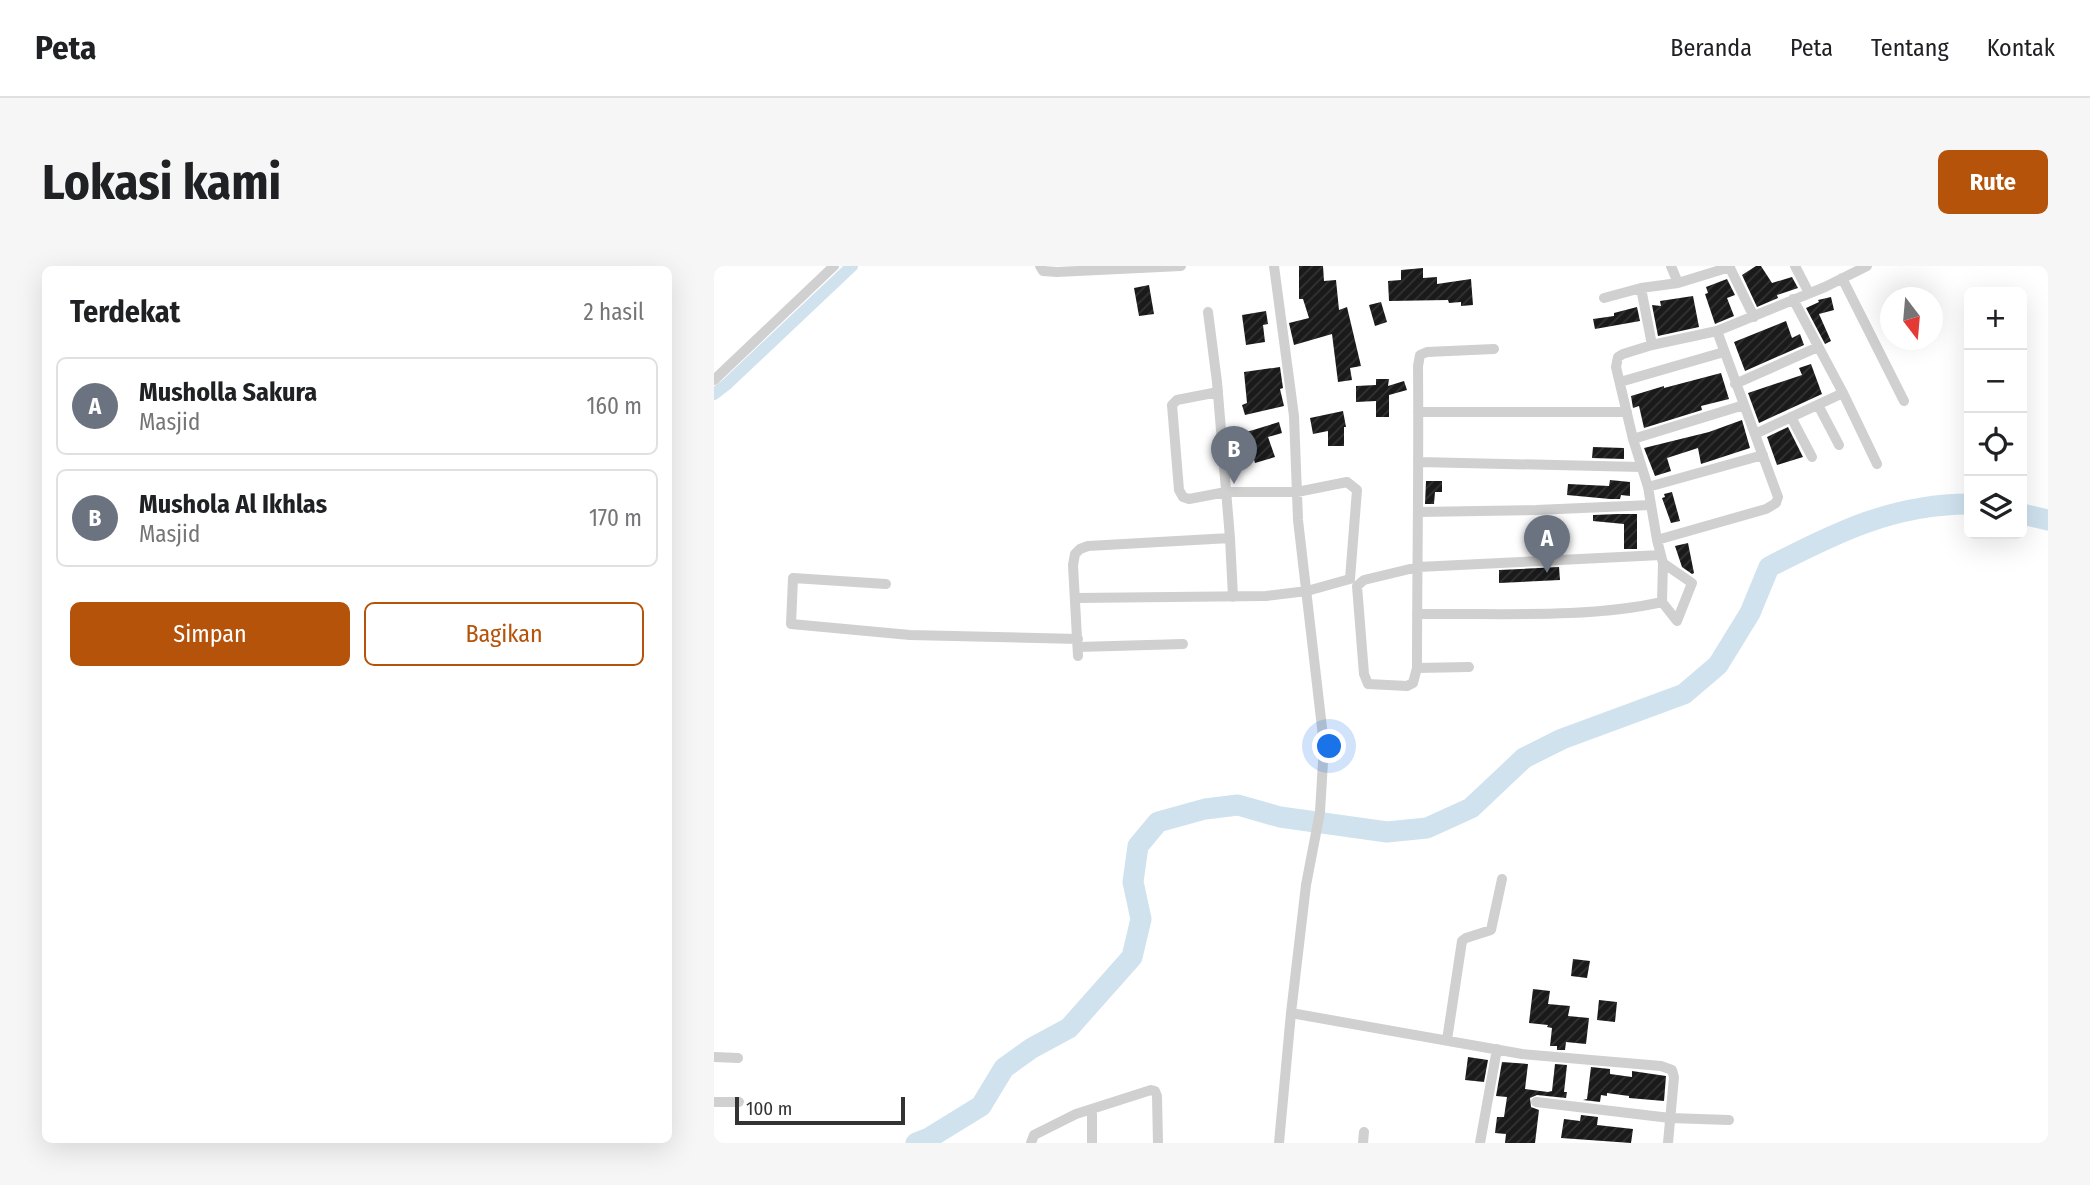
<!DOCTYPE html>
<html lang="id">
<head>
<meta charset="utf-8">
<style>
  :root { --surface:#fff; --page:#f6f6f6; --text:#202124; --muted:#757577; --line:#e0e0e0; --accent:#b45309 }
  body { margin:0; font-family:"Fira Sans Condensed",sans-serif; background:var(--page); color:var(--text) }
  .controls { position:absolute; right:21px; top:21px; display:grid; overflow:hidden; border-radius:10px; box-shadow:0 7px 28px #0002 }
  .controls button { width:63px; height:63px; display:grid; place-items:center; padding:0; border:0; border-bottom:2px solid var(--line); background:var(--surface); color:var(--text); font:35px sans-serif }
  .compass { position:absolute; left:1166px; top:21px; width:63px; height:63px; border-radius:50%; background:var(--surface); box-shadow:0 7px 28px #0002; rotate:164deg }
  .scale { position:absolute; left:21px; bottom:18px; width:170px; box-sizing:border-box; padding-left:7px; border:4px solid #333; border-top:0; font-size:19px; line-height:24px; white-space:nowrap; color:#333; -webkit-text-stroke:5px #fff; paint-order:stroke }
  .you { position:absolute; left:616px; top:481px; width:24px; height:24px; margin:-18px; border:5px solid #fff; border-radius:50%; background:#1a73e8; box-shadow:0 0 0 10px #1a73e833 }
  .badge { display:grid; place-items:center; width:46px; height:46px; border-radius:50%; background:var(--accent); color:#fff; font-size:23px; font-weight:700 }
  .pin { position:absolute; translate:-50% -58px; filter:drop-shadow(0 2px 4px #0008) }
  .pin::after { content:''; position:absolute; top:37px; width:24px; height:21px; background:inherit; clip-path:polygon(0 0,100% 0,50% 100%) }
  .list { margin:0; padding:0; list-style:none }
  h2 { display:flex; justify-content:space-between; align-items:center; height:91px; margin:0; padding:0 28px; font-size:30px }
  h2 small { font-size:23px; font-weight:400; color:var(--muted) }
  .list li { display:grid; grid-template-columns:46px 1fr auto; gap:21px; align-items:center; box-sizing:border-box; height:98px; margin:0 14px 14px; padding:0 14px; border:2px solid var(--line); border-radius:10px }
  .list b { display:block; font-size:26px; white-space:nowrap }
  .list p { margin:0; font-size:23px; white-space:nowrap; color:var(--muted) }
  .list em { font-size:23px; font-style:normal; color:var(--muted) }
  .actions { display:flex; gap:14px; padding:21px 28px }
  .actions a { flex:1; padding:16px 0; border:2px solid var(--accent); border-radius:10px; text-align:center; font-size:24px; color:var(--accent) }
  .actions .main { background:var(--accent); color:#fff }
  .icon { flex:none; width:38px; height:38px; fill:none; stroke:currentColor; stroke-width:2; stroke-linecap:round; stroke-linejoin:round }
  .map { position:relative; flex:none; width:1334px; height:877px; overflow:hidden; border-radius:10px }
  header { display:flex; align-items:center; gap:42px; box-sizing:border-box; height:98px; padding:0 35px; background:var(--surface); border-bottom:2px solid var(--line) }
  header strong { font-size:33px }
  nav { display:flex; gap:38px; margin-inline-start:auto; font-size:24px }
  .intro { display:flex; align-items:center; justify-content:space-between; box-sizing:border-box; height:168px; padding:0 42px }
  h1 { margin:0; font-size:49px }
  .button { padding:18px 32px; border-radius:10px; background:var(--accent); color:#fff; font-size:24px; font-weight:700 }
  main { display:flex; gap:42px; padding:0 42px }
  aside { flex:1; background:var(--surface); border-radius:10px; box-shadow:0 7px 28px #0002 }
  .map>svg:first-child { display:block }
</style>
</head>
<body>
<header>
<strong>Peta</strong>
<nav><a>Beranda</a><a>Peta</a><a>Tentang</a><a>Kontak</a></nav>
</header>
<div class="intro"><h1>Lokasi kami</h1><a class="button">Rute</a></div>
<main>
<aside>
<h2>Terdekat<small>2 hasil</small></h2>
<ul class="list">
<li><span class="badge" style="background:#6b7280">A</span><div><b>Musholla Sakura</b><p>Masjid</p></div><em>160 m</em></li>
<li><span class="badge" style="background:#6b7280">B</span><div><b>Mushola Al Ikhlas</b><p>Masjid</p></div><em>170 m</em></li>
</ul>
<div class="actions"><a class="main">Simpan</a><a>Bagikan</a></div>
</aside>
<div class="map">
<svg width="1334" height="877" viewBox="0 0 1334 877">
  <defs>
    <pattern id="building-hatch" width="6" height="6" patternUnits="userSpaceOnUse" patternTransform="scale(1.75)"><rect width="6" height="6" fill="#1a1a1a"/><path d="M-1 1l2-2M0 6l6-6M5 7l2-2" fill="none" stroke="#333"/></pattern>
  </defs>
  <rect width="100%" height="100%" fill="#fff"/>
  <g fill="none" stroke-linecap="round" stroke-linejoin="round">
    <path stroke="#cfe2ee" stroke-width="12" d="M0 128 13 118 138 0"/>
    <path stroke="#cfe2ee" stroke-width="21" d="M1308 248 1334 254
      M202 877 215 872 267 840 290 802 318 782 355 762 418 691 427 653 419 616 424 580 444 556 491 543 524 539 566 551 673 566 713 562 757 542 810 492 848 473 970 428 1004 399 1036 347 1055 301C1121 267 1179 238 1255 238"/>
  </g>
  <path fill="url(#building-hatch)" d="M585 0H609L610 15 622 14 625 44 633 41 647 100 636 102 638 114 624 116 618 68 580 79 575 57 595 52 589 33H585Z
    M1042 0H1047L1058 17 1078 11 1084 22 1063 29 1064 32 1043 41 1028 9Z
    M709 2V12L723 11V18L757 13 759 39 747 40V36L735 37 734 34 675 35 674 15 687 14V4Z
    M1013 13 1021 29 1013 32 1020 50 1001 58 991 28 994 27 992 21Z
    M435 19 440 48 425 50 420 22Z
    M979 30 985 61 944 70 938 39 947 40 946 35Z
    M1117 31 1120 44 1105 48 1117 75 1111 78 1092 42 1105 36 1104 34Z
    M667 36 673 56 661 60 655 39Z
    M923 41 926 55 881 63 879 53 900 50V47Z
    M552 45 554 58 549 59 551 76 532 79 528 49Z
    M1072 55 1078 72 1086 68 1090 79 1031 105 1020 76Z
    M1097 98 1108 128 1045 157 1034 127 1088 109 1085 102Z
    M566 101 569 122 566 123 570 140 531 149 528 139 533 137 530 106Z
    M1007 107 1015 133 987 140 988 144 930 162 925 140 919 142 917 130 950 120V122Z
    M662 113H675L674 120 690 115 693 124 675 129V151H662V135L642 136V120L662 119Z
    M629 145 632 161H630V180H614V165L599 168 596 152Z
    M1028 154 1036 182 987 198 984 182 953 192 957 205 941 210 930 182 995 166Z
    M565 156 568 167 554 171 561 191 541 197 535 177 528 179 526 168Z
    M1074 161 1089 191 1063 199 1053 171Z
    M879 181 910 182V193L878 192Z
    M896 214 916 216V230L907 229 906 233H896L853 229 854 218 895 220Z
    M712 215H728V226H721L720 238H711Z
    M958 226 966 255 957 257 948 232 951 231 950 228Z
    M904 248H923V283H910V258L879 255V249Z
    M974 277 980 307 978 308 968 301 961 280Z
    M845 301 846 314 785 317V304Z
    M859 693 876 695 873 712 857 710Z
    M819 723 836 725 834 738 856 740 854 750 875 752 872 778 852 776 851 784H843V780H836L838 762 833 761 834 759 815 757Z
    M885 734 903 736 901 756 883 754Z
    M754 791 774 794 770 816 751 814Z
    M788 796 814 798 811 823 834 826 838 825 841 798 853 799 850 826H853L852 832 823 829 816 832 817 841 825 844 821 877H791L792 868 781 867 783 851H790L793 831 782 830Z
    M877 801 896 803V808L918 811V805L952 810 950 835 915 832V830L893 827V830L887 829 886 836 869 834 873 833Z
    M867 849 884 851 883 859 919 863 917 877 847 872 850 853 866 855Z"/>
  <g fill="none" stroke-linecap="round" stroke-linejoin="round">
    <path stroke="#d0d0d0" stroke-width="10" d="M326 0 329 5 343 6 467 0
      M560 0 580 150 584 254 610 479 606 546 592 619 577 747 565 877
      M957 0 964 17
      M1015 0 1040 51
      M1081 0 1095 27
      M1128 12 1190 135
      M927 22 938 79
      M890 32 927 22 964 17 1016 1
      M494 46 503 116 516 272
      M1003 65 1064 231 1062 237 1052 243 943 274 934 221 919 173 902 101 904 91 909 88 938 79 1003 65 1111 21 1153 0
      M780 83 713 86 706 89 704 100C705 201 703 301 703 402L699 417 693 420 654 418 650 408 643 320 650 314 704 301 947 289
      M0 114 120 0
      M906 116 1010 86
      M1021 118 1104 81
      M1129 127 1163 198
      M1104 139 1125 179
      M704 146H913
      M1077 151 1098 191
      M1041 168 1129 127 1079 33
      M919 173 1030 139
      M705 196 927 201
      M934 221 1049 189
      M704 246 822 244 937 239
      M172 318 79 312 77 358 196 369 364 373
      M362 332 552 330 593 325 636 313 643 224 633 216 583 226H512L475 233 469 231 465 224 458 139 463 134 504 126
      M948 336 963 355 978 317 949 297
      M703 348C782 347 872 353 948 336L949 297 943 274
      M364 381 469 378
      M364 390 359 299 361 288 366 283 374 280 516 272 519 331
      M703 402 755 401
      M577 747 808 788 947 800 958 804 960 811 954 877
      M733 774 748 675 752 672 777 664 788 613
      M0 791 24 792
      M0 836H25
      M822 836 956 852 1015 854
      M378 843V877
      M317 877 320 869 362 848 437 824 441 825 443 830 444 877
      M649 877 650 866
      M766 877 783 783"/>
  </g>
</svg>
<div class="controls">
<button>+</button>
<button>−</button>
<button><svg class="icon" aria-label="locate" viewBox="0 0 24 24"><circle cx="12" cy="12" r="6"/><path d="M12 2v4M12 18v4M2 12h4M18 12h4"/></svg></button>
<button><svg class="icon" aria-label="layers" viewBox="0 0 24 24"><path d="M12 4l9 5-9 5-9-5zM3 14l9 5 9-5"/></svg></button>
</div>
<svg class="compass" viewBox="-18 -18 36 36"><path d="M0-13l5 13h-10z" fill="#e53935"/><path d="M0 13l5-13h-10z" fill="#757577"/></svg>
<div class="scale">100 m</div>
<div class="you"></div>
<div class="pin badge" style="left:833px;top:307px;background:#6b7280">A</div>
<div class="pin badge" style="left:520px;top:218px;background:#6b7280">B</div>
</div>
</main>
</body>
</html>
